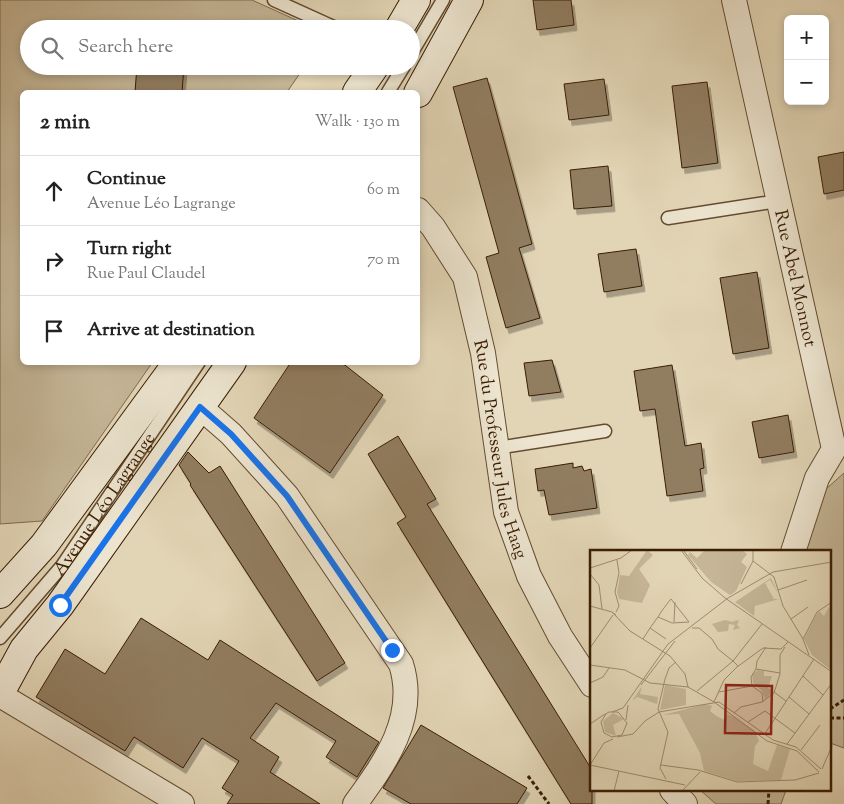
<!DOCTYPE html>
<html lang="en">
<head>
<meta charset="utf-8">
<style>
  :root { --surface:#fff; --page:#f2f2f2; --text:#222; --muted:#767676; --line:#e0e0e0 }
  body { margin:0; font-family:"Sorts Mill Goudy",serif; background:var(--page); color:var(--text) }
  .controls { position:absolute; right:15px; top:15px; display:grid; overflow:hidden; border-radius:8px; box-shadow:0 2px 8px #0003 }
  .controls button { width:45px; height:45px; display:grid; place-items:center; padding:0; border:0; border-bottom:1px solid var(--line); background:var(--surface); color:var(--text); font:25px sans-serif }
  .stop { position:absolute; width:15px; height:15px; margin:-11px; border:4px solid #1a73e8; border-radius:50%; background:#fff }
  .stop.end { background:#1a73e8; border-color:#fff; box-shadow:0 1px 5px #0008 }
  .list { margin:0; padding:0; list-style:none }
  h2 { display:flex; justify-content:space-between; align-items:center; height:65px; margin:0; padding:0 20px; font-size:21px }
  h2 small { font-size:16px; font-weight:400; color:var(--muted) }
  .list li { display:grid; grid-template-columns:32px 1fr auto; gap:15px; align-items:center; box-sizing:border-box; height:70px; padding:0 20px; border-top:1px solid var(--line) }
  .list b { display:block; font-size:19px; white-space:nowrap }
  .list p { margin:0; font-size:16px; white-space:nowrap; color:var(--muted) }
  .list em { font-size:16px; font-style:normal; color:var(--muted) }
  .icon { flex:none; width:28px; height:28px; fill:none; stroke:currentColor; stroke-width:2; stroke-linecap:round; stroke-linejoin:round }
  .map { position:relative; flex:none; width:844px; height:804px; overflow:hidden }
  .search { position:absolute; background:var(--surface); box-shadow:0 2px 8px #0003; left:20px; top:20px; width:400px; height:55px; display:flex; align-items:center; gap:12px; box-sizing:border-box; padding:0 18px; border-radius:28px; color:var(--muted); font-size:19px }
  .panel { position:absolute; background:var(--surface); box-shadow:0 2px 8px #0003; left:20px; top:90px; width:400px; height:275px; border-radius:8px }
  .map>svg:first-child { display:block }
</style>
</head>
<body>
<div class="map">
<svg width="844" height="804" viewBox="0 0 844 804">
  <defs>
    <filter id="shadow"><feDropShadow dx="3" dy="5.5" stdDeviation="0" flood-color="#0004"/></filter>
  </defs>
  <rect width="100%" height="100%" fill="#e2d5b5"/>
  <filter id="stains"><feTurbulence type="fractalNoise" baseFrequency=".004" numOctaves="4"/><feColorMatrix values="0 0 0 0 .2 0 0 0 0 .09 0 0 0 0 .02 0 0 0 .5 -.17"/></filter>
  <radialGradient id="worn" r=".72"><stop offset=".6" stop-color="#630" stop-opacity="0"/><stop offset="1" stop-color="#630" stop-opacity=".3"/></radialGradient>
  <path fill="#c5b697" stroke="#806a4d" d="M0 0H252L316 29H29V66H305L287 92H22V362L152 363 42 521 0 524Z
    M844 473V748L830 743V552H803L826 489Z
    M700 790H786L781 804H716Z"/>
  <path fill="#917d60" stroke="#3a1d03" filter="url(#shadow)" d="M533 0H571L574 25 537 30Z
    M137 66H184L182 92H135Z
    M487 78 532 244 519 248 540 318 506 328 486 257 499 253 453 87Z
    M604 79 609 115 569 120 564 84Z
    M707 82 718 163 682 168 672 86Z
    M844 152V190L824 194 818 157Z
    M608 166 612 206 574 209 570 170Z
    M636 249 642 286 604 292 598 254Z
    M757 272 769 348 733 354 720 278Z
    M552 360 561 392 529 396 524 363Z
    M291 362H341L383 395 330 473 254 418Z
    M672 365 685 446 701 443 704 468 700 469 703 491 667 496 655 409 640 411 634 371Z
    M788 415 794 452 759 458 752 422Z
    M398 436 436 499 427 504 592 770V804H571L397 523 406 517 368 454Z
    M188 452 209 473 220 466 345 663 317 681 190 485 191 484 179 465Z
    M573 463V468L582 466 584 471 591 469 597 508 549 515 544 490 538 491 535 469Z
    M141 618 208 660 220 640 379 742 357 777 326 757 336 741 276 703 250 738 279 757 270 772 320 804H227L233 795 222 788 239 761 202 738 183 768 134 737 125 751 36 697 65 649 105 674Z
    M421 725 527 788 517 804H411L383 788Z"/>
  <g fill="none" stroke-linecap="round" stroke-linejoin="round">
    <g stroke="#644b30" stroke-width="15">
      <g id="lane">
        <path d="M274 0 338 29"/>
        <path d="M411 54 443 0"/>
        <path d="M388 92 404 66"/>
        <path d="M668 218 778 201"/>
        <path d="M497 448 605 431"/>
        <path id="s1" d="M0 638 62 566 199 362"/>
      </g>
    </g>
    <g stroke="#644b30" stroke-width="26">
      <g id="street">
        <path id="s2" d="M734 0 834 449 817 478 793 552"/>
        <path id="s3" d="M418 210 433 227 465 277 483 353 506 512 529 576 560 636 592 685"/>
        <path d="M200 407 231 434 287 496 401 664C418 717 385 763 355 804"/>
        <path d="M0 695 182 804"/>
        <path d="M672 790 685 804"/>
      </g>
    </g>
    <g stroke="#3a1d03" stroke-width="30">
      <path id="secondary" d="M399 29 416 0
        M357 92 375 66
        M418 93 469 0
        M0 594 44 545 178 362
        M0 693 24 649 60 605 232 362"/>
    </g>
    <path stroke="#3a1d03" stroke-width="3" stroke-dasharray="4 2.5" stroke-linecap="butt" d="M830 709 844 700
      M830 718H844
      M528 776 549 804
      M768 804 769 790"/>
    <use href="#lane" stroke="#ece4cf" stroke-width="12"/>
    <use href="#street" stroke="#ece4cf" stroke-width="24"/>
    <use href="#secondary" stroke="#ece4cf" stroke-width="28"/>
  </g>
  <g fill="none" stroke-linecap="round" stroke-linejoin="round">
    <path stroke="#1a73e8" stroke-width="6" d="M60 605 200 407 231 434 287 496 392 650"/>
  </g>
  <g text-anchor="middle" stroke-width="5" stroke-linejoin="round" paint-order="stroke">
    <g font-size="18" fill="#3a1d03" stroke="#ece4cf">
      <text dy="6" stroke="none"><textPath href="#s2" startOffset="285">Rue Abel Monnot</textPath></text>
      <text dy="6" stroke="none"><textPath href="#s3" startOffset="258">Rue du Professeur Jules Haag</textPath></text>
      <text dy="6" stroke="none"><textPath href="#s1" startOffset="170">Avenue Léo Lagrange</textPath></text>
    </g>
  </g>
  <g transform="translate(590 550)">
    <rect width="241" height="241" fill="#e2d5b5"/>
    <path d="M57 0 63 5 49 19 60 35 52 53 29 49 27 42 30 25 39 26ZM115 0H152L157 4 151 12 157 17 146 41 140 45 121 32 98 5 100 2 107 8ZM181 28 188 43 180 30 175 33 184 49H189L165 56 164 66 145 52ZM241 54V120L222 105 214 89 225 67 229 61 234 66ZM147 68 144 71 149 70 147 75 150 78 143 80 145 75 139 74 138 81 128 82 122 74 135 70 143 72ZM168 120 174 121V126H182L178 138 184 141 175 149 172 141 163 133 162 124ZM75 135 96 139V155L70 160ZM52 136 50 144 68 147 67 154 47 147 42 151ZM115 154 122 156 120 161 128 167 135 170 137 164 146 168 165 181 169 191 165 196 163 214 178 221 187 195 200 199 191 230 146 231 114 221 110 203 89 164 73 165ZM23 163 34 169 23 175 26 186 15 182 13 171Z" fill="#c5b697"/>
    <path fill="none" stroke="#9f8b6e" stroke-width="1" d="M91 0 112 28 135 48 242 122M94 1 107 19M163 11 184 27 193 56 213 89 219 105M0 18 31 8 42 0M0 24 9 35 12 59M151 34 163 11V0M188 40 217 30M0 56 22 62M26 62 29 56 25 42 29 23 27 10M26 65 22 62 40 81 80 106 95 124 98 137M201 69 218 57M84 72 85 52M60 78 76 89M102 78H109L122 89 128 99 143 111 172 74M53 89 60 78 68 67 71 62 80 50 81 49 99 72 82 73 68 67M213 89 227 62 242 52M0 98 23 65M0 115 35 120 60 133 98 137 124 152 134 130 147 117 173 98 191 99 198 92M166 119 167 111 176 97M166 119 190 123M213 126 233 145M0 133 13 127 19 118M51 135 85 91M162 136 161 127 166 119M107 141 143 111 148 116M129 142 162 136 172 143 173 152M184 142 196 151M199 147 219 164M124 152 177 191 207 201 229 222M22 162 33 158 78 94 138 48 183 22 242 12M144 163 151 157 172 152 184 143 190 124V105L195 97M36 170 38 155M158 172 175 161 205 183M0 174 12 166 19 162H28L37 173 32 185 22 187 14 183 11 172 16 164M174 185 224 109M27 187 43 184 55 171 69 162 129 152 183 190 206 197 231 219M197 194 242 133M211 200 230 175M0 215 95 235M0 215 14 193 23 189M71 215 108 220 147 232 205 230 229 223M232 219 242 196M76 229 70 218 78 182 68 159 75 129 79 118 86 112M24 241 29 221M92 241 110 222"/>
    <path fill="#8f2418" fill-opacity="0.15" stroke="#8f2418" stroke-width="2.5" d="M136 135 182 136 181 184 135 183Z"/>
    <rect width="241" height="241" fill="none" stroke="#3a1d03" stroke-width="2.5"/>
  </g>
  <rect width="100%" height="100%" filter="url(#stains)"/>
  <rect width="100%" height="100%" fill="url(#worn)"/>
</svg>
<div class="controls">
<button>+</button>
<button>−</button>
</div>
<div class="stop" style="left:60px;top:605px"></div>
<div class="stop end" style="left:392px;top:650px"></div>
<div class="search"><svg class="icon" aria-label="search" viewBox="0 0 24 24"><circle cx="10" cy="10" r="6"/><path d="M15 15l6 6"/></svg>Search here</div>
<section class="panel">
<h2>2 min<small>Walk · 130 m</small></h2>
<ul class="list">
<li><svg class="icon" aria-label="ahead" viewBox="0 0 24 24"><path d="M12 20V5M6 11l6-6 6 6"/></svg><div><b>Continue</b><p>Avenue Léo Lagrange</p></div><em>60 m</em></li>
<li><svg class="icon" aria-label="right" viewBox="0 0 24 24"><path d="M7 20v-9h11M14 6l5 5-5 5"/></svg><div><b>Turn right</b><p>Rue Paul Claudel</p></div><em>70 m</em></li>
<li><svg class="icon" aria-label="arrive" viewBox="0 0 24 24"><path d="M6 21V4h12l-3 4 3 4H6"/></svg><div><b>Arrive at destination</b></div></li>
</ul>
</section>
</div>
</body>
</html>
